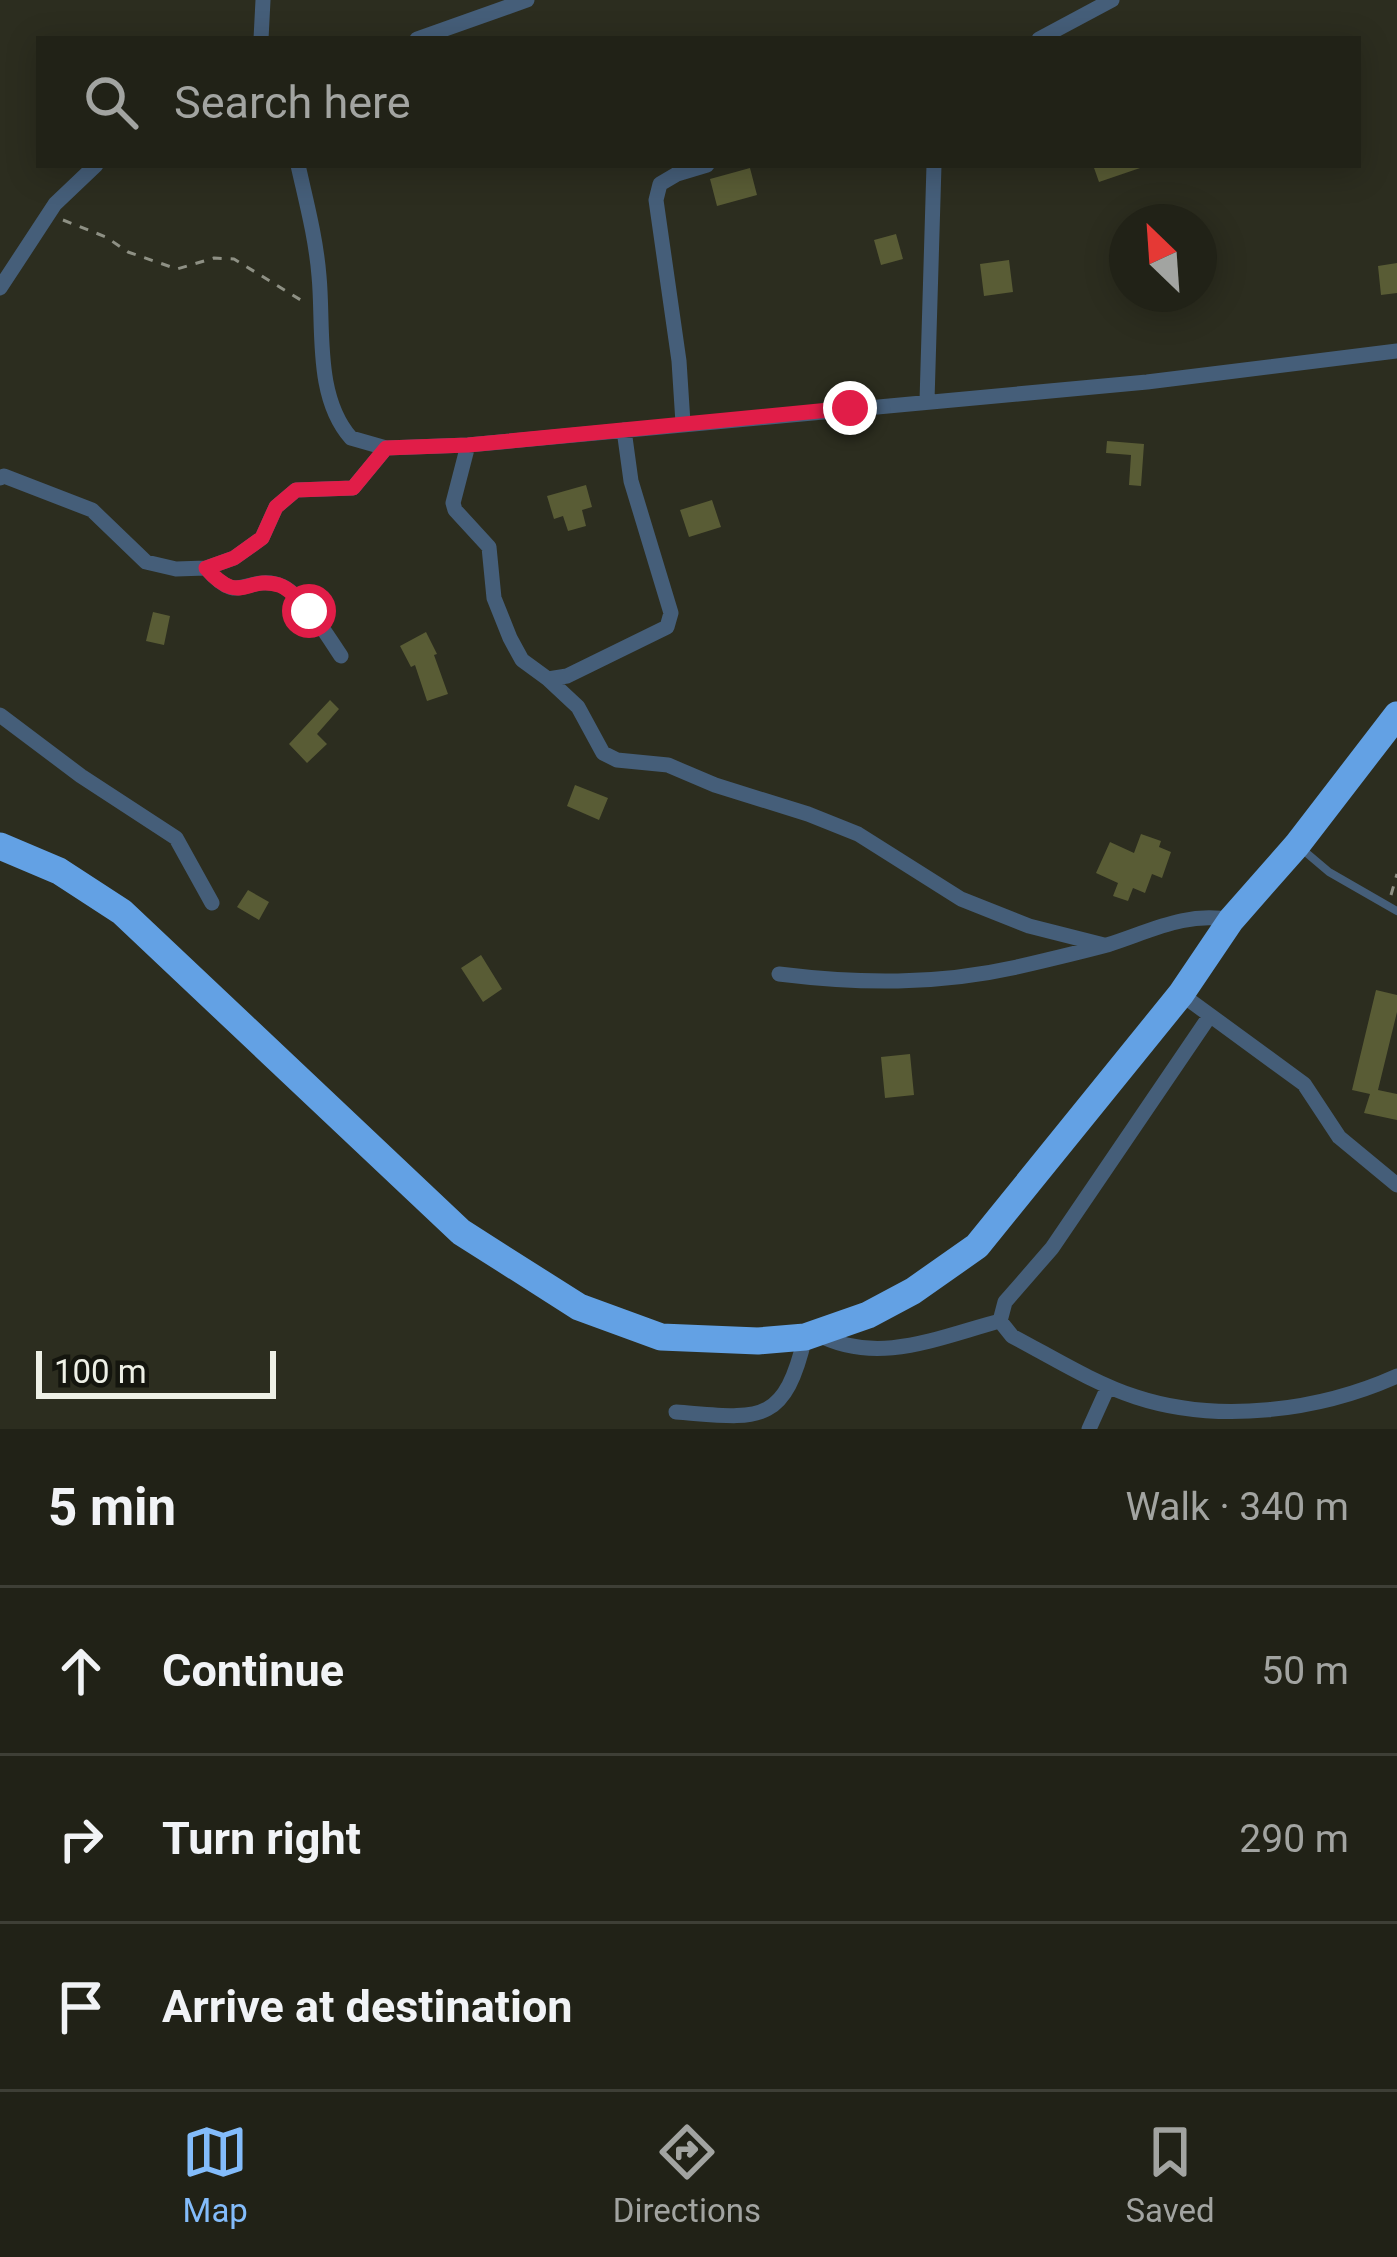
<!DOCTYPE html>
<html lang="en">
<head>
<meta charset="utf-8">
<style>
  :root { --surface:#212217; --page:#292a20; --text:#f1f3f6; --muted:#a2a4a1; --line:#3e3f36; --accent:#83bcfb }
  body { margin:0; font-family:Roboto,sans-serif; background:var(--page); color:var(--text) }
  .compass { position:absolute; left:1109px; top:204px; width:108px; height:108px; border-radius:50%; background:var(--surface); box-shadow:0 6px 30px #0003; rotate:335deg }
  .scale { position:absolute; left:36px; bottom:30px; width:240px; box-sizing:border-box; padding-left:12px; border:6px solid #eef0e6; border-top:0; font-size:33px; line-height:42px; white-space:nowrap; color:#eef0e6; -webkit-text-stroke:9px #14150e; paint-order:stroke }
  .stop { position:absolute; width:36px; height:36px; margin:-27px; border:9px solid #e11d48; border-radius:50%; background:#fff }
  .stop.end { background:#e11d48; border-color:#fff; box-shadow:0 3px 12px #0008 }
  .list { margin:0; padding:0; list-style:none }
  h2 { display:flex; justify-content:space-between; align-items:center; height:156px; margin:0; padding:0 48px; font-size:51px }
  h2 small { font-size:39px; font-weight:400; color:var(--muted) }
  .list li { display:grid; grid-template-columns:78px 1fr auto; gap:36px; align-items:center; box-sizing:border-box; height:168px; padding:0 48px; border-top:3px solid var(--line) }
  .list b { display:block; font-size:45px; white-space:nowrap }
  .list em { font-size:39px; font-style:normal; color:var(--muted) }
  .icon { flex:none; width:66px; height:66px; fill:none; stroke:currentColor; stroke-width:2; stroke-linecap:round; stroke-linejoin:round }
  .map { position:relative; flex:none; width:1397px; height:1429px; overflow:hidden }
  .search { position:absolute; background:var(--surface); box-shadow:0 6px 30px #0003; left:36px; right:36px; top:36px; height:132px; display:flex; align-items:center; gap:30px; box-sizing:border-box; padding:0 42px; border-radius:0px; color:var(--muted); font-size:45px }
  .sheet { height:660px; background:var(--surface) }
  nav { display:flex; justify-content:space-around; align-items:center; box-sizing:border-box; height:168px; border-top:3px solid var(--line); background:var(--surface); font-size:33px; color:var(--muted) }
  nav a { display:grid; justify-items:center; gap:6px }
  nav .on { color:var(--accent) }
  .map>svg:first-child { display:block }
</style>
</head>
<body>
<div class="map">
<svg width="1397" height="1429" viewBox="0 0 1397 1429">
  <rect width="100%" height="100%" fill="#2c2d1f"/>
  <path fill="#595c35" d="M1093 165H1143V167L1099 182Z
    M750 168 757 195 717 206 710 179Z
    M896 234 903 259 881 265 874 240Z
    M1009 260 1013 292 984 296 980 264Z
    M1397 263V293L1381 295 1378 266Z
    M1107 441 1144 444 1141 486 1129 485 1131 455 1106 453Z
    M586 485 592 507 582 510 586 526 568 531 563 516 554 519 547 496Z
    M712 500 721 527 689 537 680 510Z
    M153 612 170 616 164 645 146 641Z
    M426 632 437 654 434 655 448 694 427 701 415 665 411 667 400 646Z
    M330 700 339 709 317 734 327 744 307 763 289 744Z
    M575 785 608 798 599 820 567 806Z
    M1141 834 1161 841 1159 847 1171 852 1162 878 1152 874 1145 893 1133 888 1128 901 1113 896 1118 883 1096 873 1110 842 1134 853Z
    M248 890 269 902 259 920 237 907Z
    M481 955 502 989 483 1002 461 968Z
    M1376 990 1397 995V1012L1378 1090 1397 1094V1120L1364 1113 1370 1094 1352 1090Z
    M910 1054 914 1095 885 1098 881 1057Z"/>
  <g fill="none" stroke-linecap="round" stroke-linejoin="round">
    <path stroke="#8e9084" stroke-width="3" stroke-dasharray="9 9" stroke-linecap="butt" d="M63 220 106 237 128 252 177 269 214 258 234 259 304 302
      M1391 895 1397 874"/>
    <path stroke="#455e79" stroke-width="8" d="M1303 850 1329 872 1397 911"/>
    <path stroke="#455e79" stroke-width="15" d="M261 39 263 0
      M417 39 527 0
      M1039 39 1112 0
      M298 165C306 201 316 238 319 276 324 327 314 396 351 438L386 448
      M0 288 55 204 96 165
      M927 401 934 165
      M683 423 679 361 656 200 660 184 677 174 707 165
      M468 445 453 503 455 510 489 547 494 598 510 638 522 660 548 679 567 676 667 627 671 613 631 481 624 430
      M0 478 4 476 92 510 146 562 176 569 206 568 234 558 262 538 276 507 296 490 353 488 386 448 468 445 1147 382 1397 351
      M206 568C239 606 243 577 276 584 300 589 328 637 341 656
      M548 679 578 707 603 753 617 760 668 765 715 785 808 814 858 834 961 899 1029 926 1104 945
      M0 715 81 776 176 838 212 903
      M779 974C860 984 936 985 1017 967 1047 960 1077 953 1107 945 1149 932 1186 911 1231 920
      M1181 994 1304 1084 1339 1137 1397 1185
      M1209 1017 1052 1248 1005 1302 1000 1321 1012 1336C1052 1357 1093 1383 1136 1397 1218 1424 1319 1411 1397 1376
      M817 1334C878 1366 939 1337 1000 1321
      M676 1412C757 1418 784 1428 805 1337
      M1089 1429 1108 1387"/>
    <path stroke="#63a1e4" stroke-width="27" d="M0 846 59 871 122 912 461 1232 579 1307 661 1337 758 1341 805 1337 868 1315 913 1291 977 1246 1181 994 1231 920 1297 845 1397 715"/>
  </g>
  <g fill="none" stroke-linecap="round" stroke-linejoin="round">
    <path stroke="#e11d48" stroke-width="15" d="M309 611C300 602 291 589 279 585 246 575 240 607 206 568L234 558 262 538 276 507 296 490 353 488 386 448 468 445 850 408"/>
  </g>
</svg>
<svg class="compass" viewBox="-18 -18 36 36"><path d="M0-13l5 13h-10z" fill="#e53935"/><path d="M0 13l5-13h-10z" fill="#a2a4a1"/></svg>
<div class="scale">100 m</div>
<div class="stop" style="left:309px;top:611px"></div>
<div class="stop end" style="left:850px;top:408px"></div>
<div class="search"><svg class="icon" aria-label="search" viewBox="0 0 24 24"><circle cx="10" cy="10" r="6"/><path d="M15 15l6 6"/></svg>Search here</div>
</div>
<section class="sheet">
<h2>5 min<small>Walk · 340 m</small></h2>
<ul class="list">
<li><svg class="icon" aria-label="ahead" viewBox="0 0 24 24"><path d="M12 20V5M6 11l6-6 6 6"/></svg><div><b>Continue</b></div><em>50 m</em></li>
<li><svg class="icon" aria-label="right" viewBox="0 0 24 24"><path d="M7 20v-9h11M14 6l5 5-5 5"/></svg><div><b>Turn right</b></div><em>290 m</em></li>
<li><svg class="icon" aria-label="arrive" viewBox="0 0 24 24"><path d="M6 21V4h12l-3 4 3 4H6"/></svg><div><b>Arrive at destination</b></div></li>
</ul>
</section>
<nav>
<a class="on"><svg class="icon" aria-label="map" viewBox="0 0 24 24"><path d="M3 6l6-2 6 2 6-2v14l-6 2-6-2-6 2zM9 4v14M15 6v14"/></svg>Map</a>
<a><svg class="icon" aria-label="directions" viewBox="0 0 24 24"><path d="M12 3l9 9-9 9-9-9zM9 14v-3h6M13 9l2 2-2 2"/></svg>Directions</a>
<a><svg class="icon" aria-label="saved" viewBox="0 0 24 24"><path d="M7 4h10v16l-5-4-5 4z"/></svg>Saved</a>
</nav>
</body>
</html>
